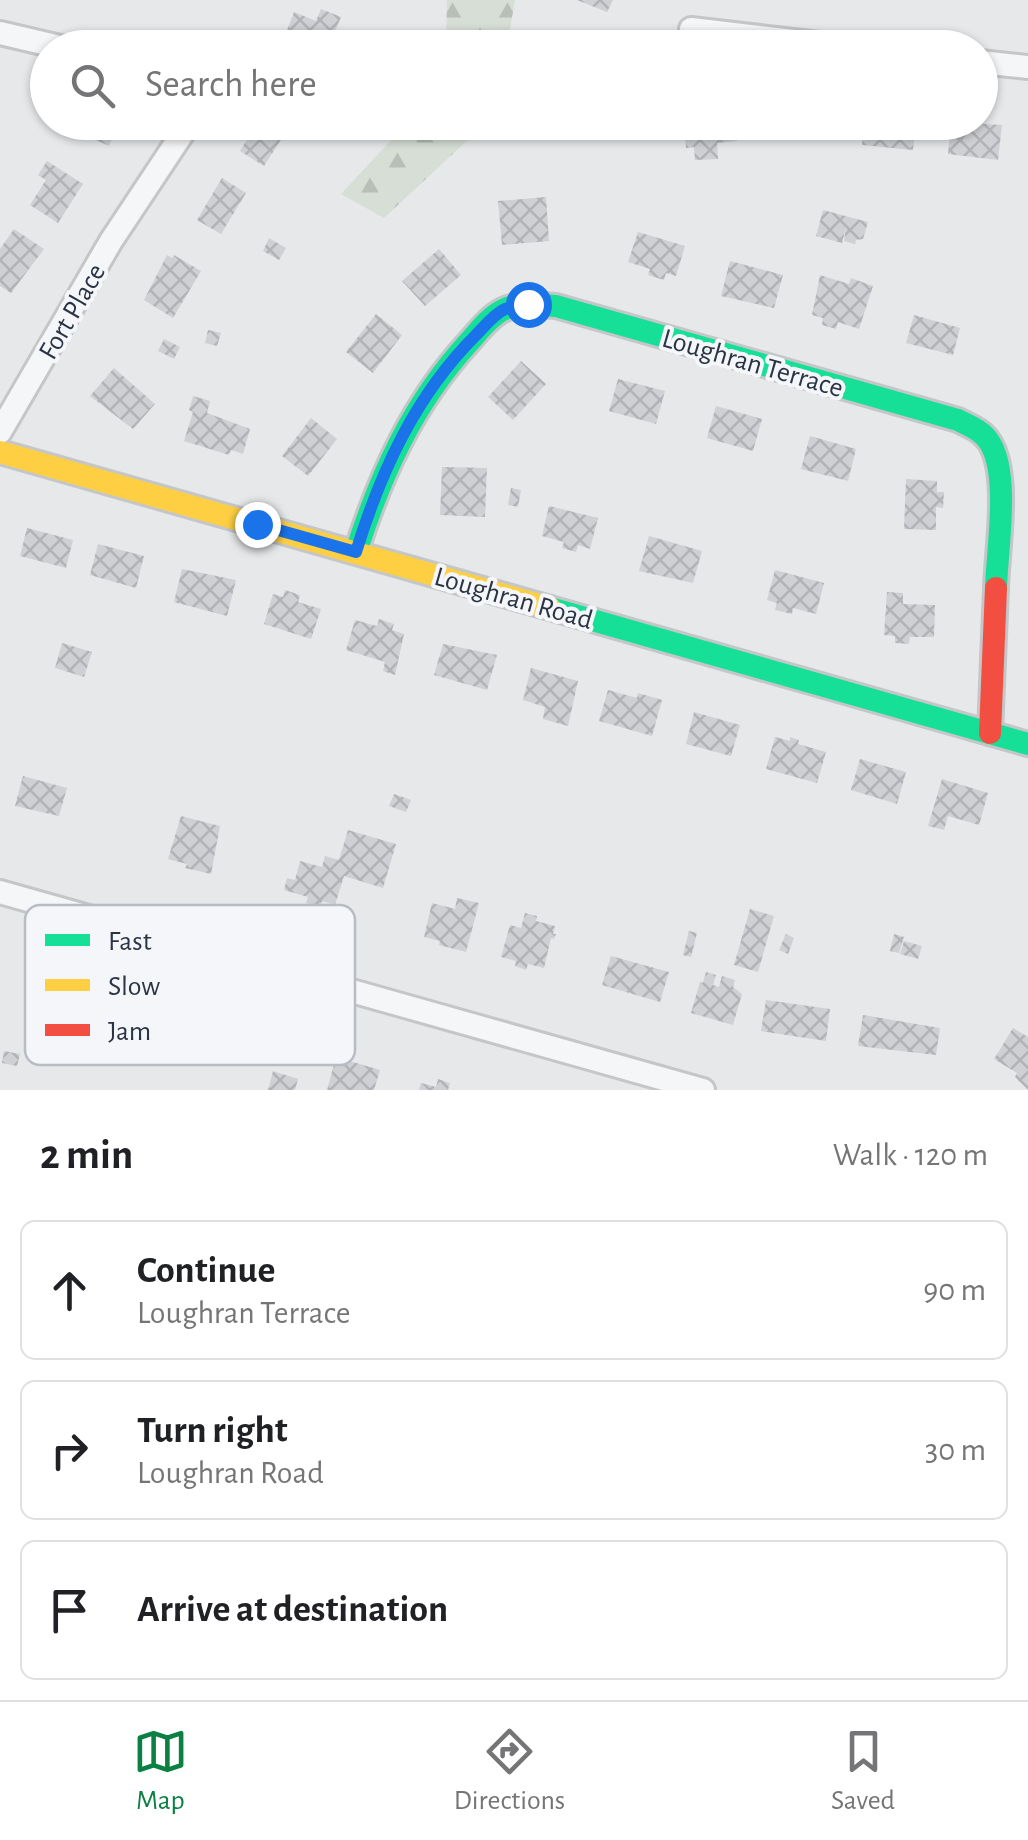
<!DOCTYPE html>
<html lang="en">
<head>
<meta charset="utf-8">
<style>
  :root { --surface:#fff; --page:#f6f6f6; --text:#202124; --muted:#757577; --line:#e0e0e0; --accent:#0b8043 }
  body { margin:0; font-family:"Alegreya Sans",sans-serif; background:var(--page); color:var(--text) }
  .stop { position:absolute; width:30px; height:30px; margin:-22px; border:8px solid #1a73e8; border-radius:50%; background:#fff }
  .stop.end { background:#1a73e8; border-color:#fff; box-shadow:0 2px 10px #0008 }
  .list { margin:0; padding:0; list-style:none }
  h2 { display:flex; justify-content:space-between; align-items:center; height:130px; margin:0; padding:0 40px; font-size:42px }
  h2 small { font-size:32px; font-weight:400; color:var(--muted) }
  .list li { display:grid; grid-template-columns:65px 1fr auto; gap:30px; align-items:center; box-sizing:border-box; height:140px; margin:0 20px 20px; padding:0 20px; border:2px solid var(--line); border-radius:15px }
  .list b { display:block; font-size:38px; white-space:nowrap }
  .list p { margin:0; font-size:32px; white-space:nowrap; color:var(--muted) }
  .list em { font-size:32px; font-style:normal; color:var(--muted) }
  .icon { flex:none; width:55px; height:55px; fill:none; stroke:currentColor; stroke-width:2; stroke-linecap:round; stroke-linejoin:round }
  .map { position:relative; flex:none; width:1028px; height:1090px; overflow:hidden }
  .search { position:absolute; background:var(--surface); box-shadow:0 2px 8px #0004; left:30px; right:30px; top:30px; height:110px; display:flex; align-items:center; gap:25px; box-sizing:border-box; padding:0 35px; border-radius:55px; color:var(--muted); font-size:38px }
  .sheet { height:610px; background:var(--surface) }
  nav { display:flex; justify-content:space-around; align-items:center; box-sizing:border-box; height:140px; border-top:2px solid var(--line); background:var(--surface); font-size:28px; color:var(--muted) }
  nav a { display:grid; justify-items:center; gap:5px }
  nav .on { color:var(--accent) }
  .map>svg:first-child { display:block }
</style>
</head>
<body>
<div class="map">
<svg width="1028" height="1090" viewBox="0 0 1028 1090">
  <defs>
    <pattern id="forest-firs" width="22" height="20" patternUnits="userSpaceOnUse" patternTransform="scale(2.5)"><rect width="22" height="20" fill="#d6ded6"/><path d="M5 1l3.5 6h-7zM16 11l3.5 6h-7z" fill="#b8bfb9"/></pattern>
    <pattern id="building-cross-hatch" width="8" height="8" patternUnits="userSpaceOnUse" patternTransform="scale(2.5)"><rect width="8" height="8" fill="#ced0d3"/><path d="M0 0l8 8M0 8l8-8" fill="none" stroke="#b1b3b6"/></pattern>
  </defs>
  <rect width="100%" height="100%" fill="#e6e8ea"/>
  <path fill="url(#forest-firs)" d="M447 0H515L507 47H446Z
    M407 123H486L384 218 341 194Z"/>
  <path fill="url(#building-cross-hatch)" d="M577 0H613L607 12Z
    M321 9 341 17 334 34 330 32 323 48H280L294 12 316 21Z
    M57 122H119L109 146Z
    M258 122H285L290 126 264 166 240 151Z
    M684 122H735L737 141 717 143 718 159 695 160 694 147 686 148Z
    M776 122H828L826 137 775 133Z
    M864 122H916L913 150 862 145Z
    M951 122 1002 125 998 160 948 154Z
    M47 161 83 184 58 223 30 205 46 180 38 175Z
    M222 178 246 193 221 234 197 220Z
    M546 197 549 241 502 245 498 201Z
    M823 210 868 222 863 239 856 240 855 244 844 241 846 228 842 243 816 236Z
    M14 229 44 249 11 293 0 286V249Z
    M638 232 685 246 676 276 666 273 664 280 648 275 650 269 628 262Z
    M269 238 286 248 279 260 263 251Z
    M439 249 461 275 425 306 402 281Z
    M167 255 172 258 174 255 201 271 173 318 144 300Z
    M730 261 783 275 774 308 721 296Z
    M820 275 849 284 851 278 873 286 859 329 838 322 836 329 822 325 823 318 812 315Z
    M376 314 402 335 373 373 346 352Z
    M914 315 960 328 953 355 906 343Z
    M208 330 221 333 217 346 205 343Z
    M164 339 180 347 174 359 158 351Z
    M521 361 546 384 513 420 488 397Z
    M114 368 155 404 133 429 90 396Z
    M618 379 665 391 656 424 609 411Z
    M193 396 210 401 207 413 250 429 243 454 231 450 229 455 184 441 193 412 189 410Z
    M716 406 762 419 753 451 707 438Z
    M311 418 337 439 308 476 282 456Z
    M810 436 856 449 848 481 801 469Z
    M442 467 487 468 485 517 440 515Z
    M906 479 937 481V492H944L943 508 936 507V530L904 529Z
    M511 488 521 490 518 507 508 505Z
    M549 506 598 518 590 549 578 545 576 552 562 548 564 542 542 536Z
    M27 528 73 540 66 568 20 556Z
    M649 536 702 551 693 583 639 571Z
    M98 544 144 556 136 588 90 575Z
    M182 569 236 580 227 616 174 602Z
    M775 570 824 583 816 614 793 608 792 614 775 610 777 603 767 600Z
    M285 590 300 595 298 602 321 609 311 639 264 624 273 594 283 597Z
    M887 592 903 593V604L935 605 934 637H910L909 644 895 643V636L884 635Z
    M379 619 394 624 392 630 404 634 395 675 383 671 385 662 346 650 355 620 377 626Z
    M62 643 92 652 84 677 55 668Z
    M443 644 497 655 487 690 434 675Z
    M531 668 578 681 568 726 543 719 545 707 523 700Z
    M608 690 637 698 638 693 662 700 652 736 599 721Z
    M694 712 740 725 731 756 686 744Z
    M775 737 790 741V737L799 740 798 744 826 752 817 783 766 769Z
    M860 759 906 772 897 804 851 790Z
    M23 776 67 788 59 816 15 806Z
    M942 779 988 793 979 825 948 816 944 830 928 826Z
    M394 794 411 800 406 812 389 806Z
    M181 816 220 826 211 874 185 868 187 864 168 859Z
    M348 830 396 844 383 888 344 876 335 905 322 901 320 907 306 903 308 897 284 890 287 878 295 880 300 861 322 867 325 856 339 860Z
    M457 898 479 903 466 952 439 945 440 941 424 937 432 903 455 909Z
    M750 909 774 916 758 972 734 965Z
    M525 913 537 916 536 921 555 926 553 934H556L554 939 551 938 544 968 528 964 526 970 515 966 516 961 501 957 510 925 521 928Z
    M689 931 697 933 691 957 683 955Z
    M786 934 794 938 788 954 779 950Z
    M894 934 904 937 899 953 890 951Z
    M904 941 922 946 918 959 900 954Z
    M611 956 669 972 660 1002 602 985Z
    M706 972 716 975 713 985 719 987 722 976 735 980 733 987 742 994 733 1025 691 1013 700 982 703 983Z
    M766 1000 830 1009 826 1041 761 1031Z
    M863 1015 940 1028 936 1055 858 1046Z
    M262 1020 272 1023 270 1029 287 1034 278 1066 234 1054 243 1022 260 1026Z
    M1013 1028 1028 1037V1090L1015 1077 1017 1073 994 1059Z
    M4 1051 20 1054 17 1066 2 1063Z
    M336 1057 380 1070 374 1090H327Z
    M273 1071 298 1079 295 1090H268Z
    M438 1079 450 1083 448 1090H419L421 1083 436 1087Z"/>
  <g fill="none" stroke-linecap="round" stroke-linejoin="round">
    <g stroke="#c4c6c8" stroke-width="28">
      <path id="street" d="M691 29 855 48
        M0 33 64 48
        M980 62 1028 67
        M0 432 111 241 190 122
        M0 892 703 1090"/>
    </g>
    <g stroke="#c4c6c8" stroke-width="28">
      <path id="fast" d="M356 552C381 474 413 403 469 342 479 331 489 317 503 310 519 302 539 305 556 306L958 420C970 426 983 431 990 443 1010 476 997 549 996 588
        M550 608 1028 744"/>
    </g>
    <g stroke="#c4c6c8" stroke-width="28">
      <path id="slow" d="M0 452 550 608"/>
    </g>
    <g stroke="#c4c6c8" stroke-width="28">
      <path id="jam" d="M990 733 996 588"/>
    </g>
    <use href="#street" stroke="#f5f6f7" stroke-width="22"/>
    <use href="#fast" stroke="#16e098" stroke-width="22"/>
    <use href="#slow" stroke="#ffcf43" stroke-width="22"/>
    <use href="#jam" stroke="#f24e42" stroke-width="22"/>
  </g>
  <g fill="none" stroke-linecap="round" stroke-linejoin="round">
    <path stroke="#1a73e8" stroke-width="12" d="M257 524 356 552C381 471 415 396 476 335 484 327 494 314 505 309 512 307 521 306 528 304"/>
  </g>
  <g text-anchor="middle" stroke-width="8" stroke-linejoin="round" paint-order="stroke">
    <g font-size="28" fill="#2b3445" stroke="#f4f6f9">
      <text transform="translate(71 311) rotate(-60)" y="10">Fort Place</text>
      <text transform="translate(753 362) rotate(16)" y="10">Loughran Terrace</text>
      <text transform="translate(514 597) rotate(16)" y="10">Loughran Road</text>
    </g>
  </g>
  <rect x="25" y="905" width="330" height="160" rx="15" fill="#f4f6f9" stroke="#b8bcc3" stroke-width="2.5"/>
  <rect x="45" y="934" width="45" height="12" fill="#16e098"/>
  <rect x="45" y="979" width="45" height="12" fill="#ffcf43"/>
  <rect x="45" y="1024" width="45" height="12" fill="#f24e42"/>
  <g font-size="28" fill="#2b3445">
    <text x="108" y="950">Fast</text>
    <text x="108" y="995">Slow</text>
    <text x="108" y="1040">Jam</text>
  </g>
</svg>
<div class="stop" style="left:528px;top:304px"></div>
<div class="stop end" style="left:257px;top:524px"></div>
<div class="search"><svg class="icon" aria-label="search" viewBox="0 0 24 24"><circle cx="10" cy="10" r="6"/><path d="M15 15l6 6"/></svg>Search here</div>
</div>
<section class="sheet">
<h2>2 min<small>Walk · 120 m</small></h2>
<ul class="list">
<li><svg class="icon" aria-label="ahead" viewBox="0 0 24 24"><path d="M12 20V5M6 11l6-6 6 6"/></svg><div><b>Continue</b><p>Loughran Terrace</p></div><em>90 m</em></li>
<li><svg class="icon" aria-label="right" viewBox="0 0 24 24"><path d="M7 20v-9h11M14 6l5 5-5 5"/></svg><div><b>Turn right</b><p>Loughran Road</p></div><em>30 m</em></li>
<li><svg class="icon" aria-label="arrive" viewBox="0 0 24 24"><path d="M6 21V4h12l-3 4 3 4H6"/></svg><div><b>Arrive at destination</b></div></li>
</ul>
</section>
<nav>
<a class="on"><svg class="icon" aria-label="map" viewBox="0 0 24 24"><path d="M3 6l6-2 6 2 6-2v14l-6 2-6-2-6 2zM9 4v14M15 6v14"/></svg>Map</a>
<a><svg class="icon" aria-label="directions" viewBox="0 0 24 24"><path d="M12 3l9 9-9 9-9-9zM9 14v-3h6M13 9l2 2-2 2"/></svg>Directions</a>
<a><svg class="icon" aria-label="saved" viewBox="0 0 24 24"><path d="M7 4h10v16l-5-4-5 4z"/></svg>Saved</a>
</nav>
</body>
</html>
